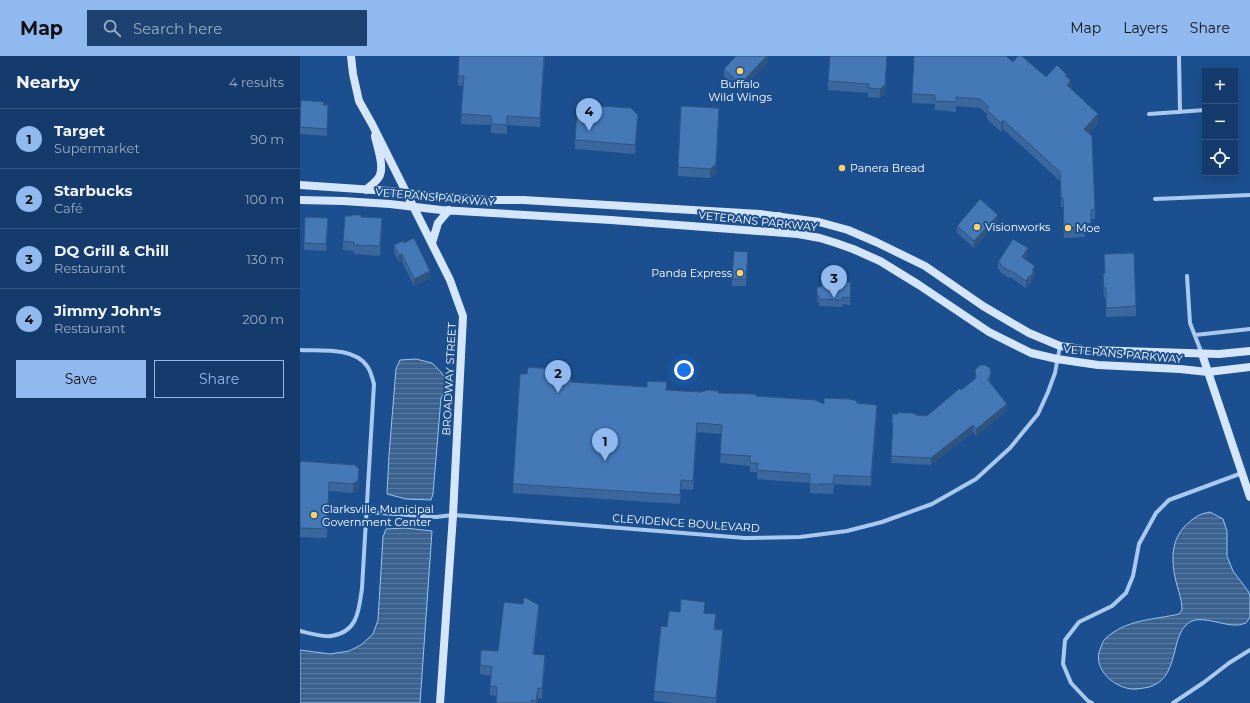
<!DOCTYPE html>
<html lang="en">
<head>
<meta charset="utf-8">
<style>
  :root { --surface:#143b6b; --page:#1d4271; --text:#f1f3f6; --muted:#9dadc1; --line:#33557e; --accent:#90b9f0 }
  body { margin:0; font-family:Montserrat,sans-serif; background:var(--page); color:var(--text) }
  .controls { position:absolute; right:12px; top:12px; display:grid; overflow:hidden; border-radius:0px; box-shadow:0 4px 16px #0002 }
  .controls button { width:36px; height:36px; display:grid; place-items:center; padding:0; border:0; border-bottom:1px solid var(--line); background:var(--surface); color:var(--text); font:20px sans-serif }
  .you { position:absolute; left:384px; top:314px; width:14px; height:14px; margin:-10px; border:3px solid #fff; border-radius:50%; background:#1a73e8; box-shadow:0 0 0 6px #1a73e833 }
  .badge { display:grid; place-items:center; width:26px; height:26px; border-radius:50%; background:var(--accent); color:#111; font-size:13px; font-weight:700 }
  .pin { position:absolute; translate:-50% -33px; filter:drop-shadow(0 1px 2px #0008) }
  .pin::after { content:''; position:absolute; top:21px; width:14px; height:12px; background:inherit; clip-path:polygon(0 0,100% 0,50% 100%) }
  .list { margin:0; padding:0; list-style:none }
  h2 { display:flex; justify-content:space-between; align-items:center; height:52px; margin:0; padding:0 16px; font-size:17px }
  h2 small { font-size:13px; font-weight:400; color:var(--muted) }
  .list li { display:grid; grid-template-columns:26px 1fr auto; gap:12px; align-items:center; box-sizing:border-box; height:60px; padding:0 16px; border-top:1px solid var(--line) }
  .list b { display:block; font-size:15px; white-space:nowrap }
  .list p { margin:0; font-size:13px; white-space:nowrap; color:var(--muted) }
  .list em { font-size:13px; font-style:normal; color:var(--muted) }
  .actions { display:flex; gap:8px; padding:12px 16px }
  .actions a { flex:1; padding:9px 0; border:1px solid var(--accent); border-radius:0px; text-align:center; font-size:14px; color:var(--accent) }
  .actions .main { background:var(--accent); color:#111 }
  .icon { flex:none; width:22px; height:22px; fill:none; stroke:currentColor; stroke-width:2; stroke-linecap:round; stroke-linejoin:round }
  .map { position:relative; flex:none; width:950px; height:647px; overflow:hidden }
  header { display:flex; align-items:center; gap:24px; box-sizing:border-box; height:56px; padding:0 20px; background:var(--accent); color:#111 }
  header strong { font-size:19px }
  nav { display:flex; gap:22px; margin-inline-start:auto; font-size:14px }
  .search { width:280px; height:36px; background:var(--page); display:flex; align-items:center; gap:10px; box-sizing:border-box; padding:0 14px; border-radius:0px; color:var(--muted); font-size:15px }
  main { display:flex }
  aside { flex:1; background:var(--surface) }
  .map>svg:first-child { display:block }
</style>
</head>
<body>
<header>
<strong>Map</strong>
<div class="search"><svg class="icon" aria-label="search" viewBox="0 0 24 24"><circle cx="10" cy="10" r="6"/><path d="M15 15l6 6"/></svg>Search here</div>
<nav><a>Map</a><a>Layers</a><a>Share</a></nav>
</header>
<main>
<aside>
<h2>Nearby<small>4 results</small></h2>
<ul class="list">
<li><span class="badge">1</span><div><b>Target</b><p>Supermarket</p></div><em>90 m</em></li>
<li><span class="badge">2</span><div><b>Starbucks</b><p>Café</p></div><em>100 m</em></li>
<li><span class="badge">3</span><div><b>DQ Grill &amp; Chill</b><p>Restaurant</p></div><em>130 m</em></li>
<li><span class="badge">4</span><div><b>Jimmy John's</b><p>Restaurant</p></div><em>200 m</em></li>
</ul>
<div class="actions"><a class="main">Save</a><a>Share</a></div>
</aside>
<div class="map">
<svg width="950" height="647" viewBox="0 0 950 647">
  <defs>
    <pattern id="water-rules" width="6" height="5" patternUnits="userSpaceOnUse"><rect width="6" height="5" fill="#3c6290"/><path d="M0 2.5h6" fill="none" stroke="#597aa1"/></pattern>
  </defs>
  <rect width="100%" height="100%" fill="#1b4f8f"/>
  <path fill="url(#water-rules)" stroke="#9cc4f0" d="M116 303 132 307 141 316 149 328 141 342 133 438 131 444 106 443 87 438 89 399 96 313 100 304Z
    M910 456 923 463 927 475V500L933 515 948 535 950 540V561L946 567C943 568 940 569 937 569 924 570 904 560 892 565 869 575 881 619 852 630 848 632 842 632 837 633 816 635 790 612 801 591 802 588 803 585 805 583 826 563 853 564 879 558L882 554C882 542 877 532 875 521 870 496 873 476 896 461 900 458 906 457 910 456Z
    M105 472 132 475 120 647H0V594L30 598 49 595 61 589 73 578 78 564 83 481 86 473Z"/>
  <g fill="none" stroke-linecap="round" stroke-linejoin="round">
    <path stroke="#a9c9ee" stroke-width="4" d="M879 0 880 56
      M849 58 905 54
      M855 143 950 139
      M887 220 890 267 902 298
      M895 279 950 273
      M0 294C21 295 54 291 67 310 71 315 72 322 74 328L62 532C59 554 58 576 31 580 25 581 7 577 0 575
      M67 456 136 461 153 459 209 463 445 482 500 481 547 475 582 466 632 448 676 423 710 392 738 358 748 336 755 317 760 290
      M792 647 788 645 771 627 763 608 765 584 779 566 812 550 826 537 833 520 839 488 856 457 869 444 942 417
      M873 647 903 627 929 607 950 594"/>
    <path stroke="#d6e6fa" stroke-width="8" d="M51 0 53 18 59 45 72 68 150 224 163 260 153 459 140 647
      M0 129 89 135 131 140 187 144H223L460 158 519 166 548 174 576 186 625 210 683 250 729 277 760 290 790 294 919 298 950 295
      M66 134C70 130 76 126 79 121 85 111 77 91 75 80
      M0 144 43 145 90 148 141 154 311 164 498 178 520 182 536 187 553 193 580 205 619 229 689 276 731 297 757 303 798 309 880 313 908 316 950 311
      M477 176 479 160
      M132 187 138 167 149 154
      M902 298 950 441"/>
  </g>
  <path fill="#3a679d" d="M159 0H245L240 71 207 69V78L191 77V69L161 68 163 30 158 29Z
    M468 0V6L440 35 424 20V13Z
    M587 0 585 38 580 42 568 41V37L528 34V25Z
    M713 6 746 21H767L771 32 798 67 789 77 795 153V163H791V177H785V181L764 182 763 151H761L760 125 703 73 701 76 687 63V58L680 52 656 50V56L635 54V48L612 47V38Z
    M28 56 27 80 0 78V57Z
    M419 61 416 116 414 119 410 122 378 120V111Z
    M338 68 335 98 275 93V84Z
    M61 161 82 171 80 200 54 198V195L43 194V185Z
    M698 166 674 192 657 177V170Z
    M28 169 26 195 4 194V187Z
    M104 187 130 222 114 230 102 205 99 206 94 196V189Z
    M804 198 836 250V260L806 261V242H804L803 227V218L805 217Z
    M728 200 725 203 735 217 734 218V222L730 228 729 227 726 232 710 221 709 222 700 216V214L698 213V206Z
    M448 203 446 230H432V223Z
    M517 231 551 233 550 249 542 248V251L519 250V246H517Z
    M675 314 691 324 690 326 707 355 676 380 673 376 631 409 591 407 593 374 592 373V358L627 360 675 323Z
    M251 316 271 326 367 334 419 337 456 340 524 348 557 347 577 358 571 430 534 428 533 438 519 437V438L510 437V427L457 423V416H450V410L420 407 422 378 397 376 393 434 381 433 380 448 213 437V428L227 318Z
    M0 405 59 427 58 433 53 437 29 435 27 482 0 481Z
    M380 556 405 557 416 567 415 574 423 583 416 647H375L354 645V635Z
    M239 558 234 598 245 608 242 642H238L237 647H196V640L190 639V630L191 620 180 618V609L198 595Z"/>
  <path fill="#305480" d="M244 0H245L240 71V62Z
    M467 0H468V6L440 35V28Z
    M587 0 585 38 580 42V33Z
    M771 24V33L767 29Z
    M419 52 416 116 414 119 410 122V113Z
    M798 58V67L784 83V73Z
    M338 59V68L335 98V89Z
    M703 64V73L701 76V67Z
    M698 159V166L674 192V185Z
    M82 162V171L80 200V190Z
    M728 192V200L722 208V201Z
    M102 198V205L99 206V199Z
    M735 210 734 222 730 228V221L732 214Z
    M130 215V222L114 230V223Z
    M729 220V227L726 232V225Z
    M691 317V324L688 331V324Z
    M707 348V355L676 380V373Z
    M577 349V358L571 430V421Z
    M397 367V376L393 434V425Z
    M673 369V376L631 409V402Z
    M59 413V427L58 433 53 437V428Z
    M381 424V433L380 448V439Z
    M29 426V435L27 482V473Z
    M239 549V558L233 607V598Z
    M416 558V567L414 583V573Z
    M423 574V583L416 647V642Z
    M245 599V608L242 642V633Z
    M238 632V642L237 647H236Z"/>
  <path fill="#4478b7" stroke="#305480" d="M159 0H244L240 62 207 60V69L191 68V60L161 58 164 20H158Z
    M436 0H467L440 28 424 13Z
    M530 0H587L585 29 580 33 568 32 569 28 528 25Z
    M614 0H706L713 6 718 0H722L746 21 757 9 767 19 765 20 771 24 767 29 798 58 784 73 792 80 795 153 791 154V167L785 168V171L764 172 763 142H761L760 116 703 64 701 67 687 54 689 51 680 43 656 41V46L635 45V39L612 38Z
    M1 44 24 46 23 49H28L27 73 0 71Z
    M284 49 331 52 338 59 335 89 275 84 277 55Z
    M381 50 419 52 416 107 414 110 410 113 378 111Z
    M680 143 698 159 674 185 657 170Z
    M52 159H61V161L82 162 80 190 54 189V186L43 185 45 160H52Z
    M5 161 28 162 26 188 4 187Z
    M114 182 130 215 114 223 102 198 99 199 94 189 103 185 104 187Z
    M713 183 728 192 722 201 735 210 732 214 734 215 730 221 729 220 726 225 710 214 709 215 700 209 701 208 698 206Z
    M434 195 448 196 446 223H432Z
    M834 197 836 250 806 252V232H804L803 218 805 217 804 198Z
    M522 225 551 226 550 242 542 241V244L519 243V240L517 239V231H521Z
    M680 309H685L690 312 691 317 688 324 707 348 676 373 673 369 631 402 591 400 593 367 592 366V358H598V356L607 357H613L616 359 627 360 660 332 661 334 676 322 675 314Z
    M228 311 251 313 250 316 271 318V326L347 331V325L367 326 366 334 400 336 405 335 406 334 419 335 418 337 456 338V340L515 344 524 348V342L550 343 557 345V347L577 349 571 421 534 419 533 428H519V429L510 428V418L457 414 458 407H450V400L420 398 422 369 397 367 393 425 381 424 380 439 213 428 220 318H227Z
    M0 405 55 409 59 413 58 424 53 428 29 426 27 473 0 472Z
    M224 541 239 549 233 598 245 599 242 633 238 632 236 645 231 644V647H196L197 631 190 630 192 611 180 609 181 594 198 595 204 546 223 548Z
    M381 543 405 546 404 557 416 558 414 573 423 574 416 642 354 635 361 570 367 571 369 555 380 556Z"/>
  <g fill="#ffd166" stroke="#1b4f8f" stroke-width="1.5">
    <circle cx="440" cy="15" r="4"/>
    <circle cx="542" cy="112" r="4"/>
    <circle cx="677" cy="171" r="4"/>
    <circle cx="768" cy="172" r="4"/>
    <circle cx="440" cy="217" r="4"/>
    <circle cx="14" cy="459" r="4"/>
  </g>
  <g text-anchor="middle" stroke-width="4" stroke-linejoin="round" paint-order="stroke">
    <g font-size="11" fill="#fff" stroke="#1b4f8f" text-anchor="start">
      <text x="440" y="32" text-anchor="middle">Buffalo<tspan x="440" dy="13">Wild Wings</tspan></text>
      <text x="550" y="116">Panera Bread</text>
      <text x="685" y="175">Visionworks</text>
      <text x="776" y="176">Moe</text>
      <text x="432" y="221" text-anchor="end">Panda Express</text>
      <text x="22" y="457">Clarksville Municipal<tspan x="22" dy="13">Government Center</tspan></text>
    </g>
    <g font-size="11" fill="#fff" stroke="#1b4f8f">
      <text transform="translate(135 141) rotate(5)" y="4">VETERANS PARKWAY</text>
      <text transform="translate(458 165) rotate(6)" y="4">VETERANS PARKWAY</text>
      <text transform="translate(823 298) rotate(5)" y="4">VETERANS PARKWAY</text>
      <text transform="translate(149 323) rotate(-87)" y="4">BROADWAY STREET</text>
      <text transform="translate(386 467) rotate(4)" y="4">CLEVIDENCE BOULEVARD</text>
    </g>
  </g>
</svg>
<div class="controls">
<button>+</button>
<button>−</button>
<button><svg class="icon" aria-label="locate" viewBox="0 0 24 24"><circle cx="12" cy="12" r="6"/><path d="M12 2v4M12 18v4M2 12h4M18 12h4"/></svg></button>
</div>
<div class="you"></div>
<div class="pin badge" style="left:305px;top:405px">1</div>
<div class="pin badge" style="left:258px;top:337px">2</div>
<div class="pin badge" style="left:534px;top:242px">3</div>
<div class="pin badge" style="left:289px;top:75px">4</div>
</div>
</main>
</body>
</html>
